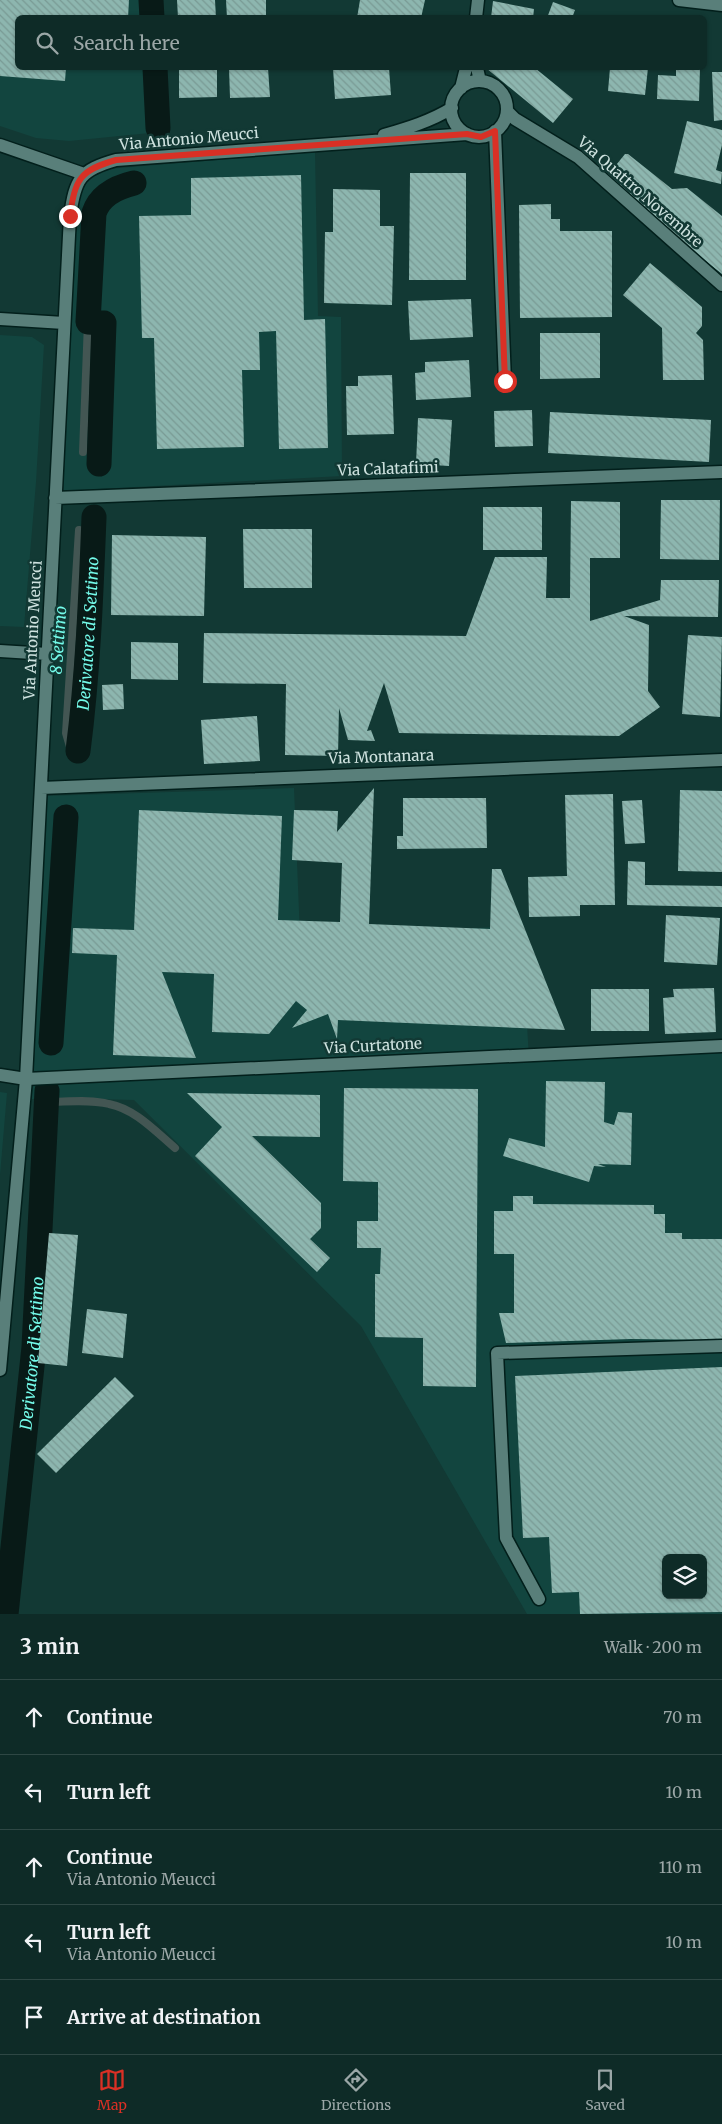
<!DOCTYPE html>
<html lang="en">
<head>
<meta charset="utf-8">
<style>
  :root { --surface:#0e2b27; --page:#1c3733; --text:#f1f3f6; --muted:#9ba7a7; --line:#2e4744; --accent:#d93025 }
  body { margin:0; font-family:Merriweather,serif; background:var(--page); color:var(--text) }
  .controls { position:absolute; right:15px; bottom:15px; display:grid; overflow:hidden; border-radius:8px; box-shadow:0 1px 4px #0004 }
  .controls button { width:45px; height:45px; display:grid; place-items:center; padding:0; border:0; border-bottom:1px solid var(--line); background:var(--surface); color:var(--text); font:25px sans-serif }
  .stop { position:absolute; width:15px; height:15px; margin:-11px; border:4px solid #d93025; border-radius:50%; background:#fff }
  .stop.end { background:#d93025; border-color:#fff; box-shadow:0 1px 5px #0008 }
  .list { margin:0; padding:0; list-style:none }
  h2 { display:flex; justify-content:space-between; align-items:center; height:65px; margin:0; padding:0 20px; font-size:21px }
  h2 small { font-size:16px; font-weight:400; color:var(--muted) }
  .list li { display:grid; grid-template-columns:32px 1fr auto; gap:15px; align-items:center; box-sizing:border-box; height:75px; padding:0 20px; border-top:1px solid var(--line) }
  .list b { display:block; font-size:19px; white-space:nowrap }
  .list p { margin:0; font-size:16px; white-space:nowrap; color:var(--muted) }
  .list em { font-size:16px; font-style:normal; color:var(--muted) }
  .icon { flex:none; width:28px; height:28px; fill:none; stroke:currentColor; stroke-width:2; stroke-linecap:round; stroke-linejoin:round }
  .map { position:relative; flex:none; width:722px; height:1614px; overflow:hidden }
  .search { position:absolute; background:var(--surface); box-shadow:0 1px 4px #0004; left:15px; right:15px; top:15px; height:55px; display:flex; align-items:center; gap:12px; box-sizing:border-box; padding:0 18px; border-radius:8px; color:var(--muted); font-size:19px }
  .sheet { height:440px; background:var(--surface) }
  nav { display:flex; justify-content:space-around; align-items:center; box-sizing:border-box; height:70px; border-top:1px solid var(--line); background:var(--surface); font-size:14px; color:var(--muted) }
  nav a { display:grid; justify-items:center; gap:2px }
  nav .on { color:var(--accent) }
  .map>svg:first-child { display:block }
</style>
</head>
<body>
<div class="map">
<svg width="722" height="1614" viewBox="0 0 722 1614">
  <defs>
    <pattern id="building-back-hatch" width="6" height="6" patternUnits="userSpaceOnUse" patternTransform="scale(1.25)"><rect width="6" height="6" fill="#8db6af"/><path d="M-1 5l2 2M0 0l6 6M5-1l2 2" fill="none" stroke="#799a94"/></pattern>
  </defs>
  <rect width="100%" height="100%" fill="#123934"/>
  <path fill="#12453f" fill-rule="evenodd" d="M0 0H146V17L18 18V68H148L150 133 69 141 36 138 0 126Z
    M315 152 318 316 341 317 342 476 61 491 77 215 81 194 88 179 107 169Z
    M0 335 32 337 44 345 36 482 24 627 0 626Z
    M294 788 300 936 521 926 529 1058 722 1053V1614H527L361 1326 134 1100 60 1098 32 1099 47 796ZM666 1558H703V1595H666Z
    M0 1092 7 1093 0 1175Z"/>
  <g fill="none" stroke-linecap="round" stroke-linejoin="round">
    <path stroke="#435653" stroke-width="8" d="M83 452 88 322
      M71 750 66 733 79 530
      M47 1102C67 1102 90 1099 109 1104 135 1109 155 1131 175 1148"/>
    <g stroke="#081a17" stroke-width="25">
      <path d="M151 0 152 18"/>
      <path d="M155 68 158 128"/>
      <path d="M99 464 104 323 88 322 94 213C100 195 117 187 134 183"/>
      <path id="s1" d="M78 751C88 673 91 595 94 517"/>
      <path d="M51 1043 66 817"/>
      <path id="s2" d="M6 1614 34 1347 47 1091"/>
    </g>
  </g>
  <path fill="url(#building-back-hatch)" fill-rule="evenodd" d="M0 0H129L128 18H18V68H66L65 81 0 76Z
    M177 0H215L216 18H178Z
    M226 0H266V18H227Z
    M360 0H425L421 18H357Z
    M493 1 534 9 533 18H491Z
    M553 2 575 10 572 18H547Z
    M179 68H217V97L179 98Z
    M229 68H268L270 97 230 98Z
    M333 68H389L391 95 335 99Z
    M486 68H535L573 99 553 123Z
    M610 68H648L645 95 608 91Z
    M676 68H700L699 101 657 99 658 75 676 76Z
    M712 72H722V120L714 121Z
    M687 121 722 130V145L716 170 722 172 721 184 674 173Z
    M625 154H628L672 189 687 188 722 216V274L604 180Z
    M410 173H466V280H409Z
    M301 175 304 320 325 319 328 448 279 449 276 331 259 332 260 370H242L244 447 157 449 154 338H142L139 216 191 215V178Z
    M333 189 380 190V226H394L392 305 324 303 325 232H333Z
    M551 204V219H560V231H612V317L520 318 519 205Z
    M650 263 702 307V326L696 333 703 340 704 380H663L662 328 623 295Z
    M471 299 473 337 410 340 408 301Z
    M540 333H600V378L540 379Z
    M469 360 471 397 416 400 415 373 425 372V362Z
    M392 375 394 434 347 435 346 386H358V376Z
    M532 410 533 446 495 447 494 411Z
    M550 412 711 420 709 462 548 453Z
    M418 418 452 420 449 466 416 464Z
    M661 500H720L719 560 660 559Z
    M571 501 620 502V558H590V621L660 600 661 580H719L718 617 624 616 649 625 648 691 660 707 619 736 399 733 384 683 367 731 371 730 375 741 348 740 339 708 338 756 285 755 286 684 203 683 204 633 466 636 495 557H547L546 598H570Z
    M483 507H542V550H483Z
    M243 529H312V588H244Z
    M112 535 206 537 204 616 111 615Z
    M688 635 722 637 720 717 682 714Z
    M131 642 178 643V680L131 679Z
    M123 684 124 709 103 710 102 685Z
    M257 716 260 761 204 764 201 720Z
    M374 788 369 924 490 929 492 869H501L565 1030 338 1020 337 1039 328 1014 292 1028 307 1010 296 1001 269 1034 212 1032 214 974 162 972 196 1058 113 1055 117 955 72 953 73 928 134 930 139 810 282 816 278 920 340 922 342 863 292 860 294 810 338 811 337 832Z
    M680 790 722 791V872L678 871Z
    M613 794 615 905H580V916L529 917 528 877 567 876 565 795Z
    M403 798H486L487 848 397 849V836H403Z
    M642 800 645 843 625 844 622 801Z
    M628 861 645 862V885L722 886V907L627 905Z
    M666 915 720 918 717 965 664 962Z
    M714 988 716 1032 665 1034 663 998 674 997 673 989Z
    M591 989H649V1031H591Z
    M546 1081 605 1082 604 1122 614 1125 618 1112 632 1113 631 1165 598 1164 606 1167 594 1166 589 1182 503 1156 509 1138 545 1147Z
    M344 1088 478 1089 476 1387 423 1386V1338L375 1337V1274H380L381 1248H357V1221H378V1182L343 1181Z
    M187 1093 320 1095V1137L252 1136 321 1203V1228L310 1239 330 1258 317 1272 195 1156 222 1127Z
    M513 1196H533V1204L654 1205V1214H665V1233H682V1239H722V1340L631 1339 506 1343 499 1313H514V1254H494V1211H513Z
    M49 1233 78 1235 67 1366 38 1363Z
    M87 1309 127 1314 123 1358 82 1353Z
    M722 1367V1612L580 1614 579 1592 552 1593 549 1537 523 1538 515 1376ZM666 1558H703V1595H666Z
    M115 1377 134 1396 56 1473 37 1454Z"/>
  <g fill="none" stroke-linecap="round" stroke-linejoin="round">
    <g stroke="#021f1b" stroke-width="15">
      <path id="minor" d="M679 0 722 5
        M476 18 478 0
        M477 68 480 81
        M451 109a28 28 0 1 1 56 0a28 28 0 1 1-56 0Z
        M461 88 466 68
        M507 111 515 119 578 157 722 285
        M495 131 505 381
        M384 135C408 128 431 121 452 108
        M0 145 84 174
        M0 319 64 323
        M55 498 722 472
        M0 651 48 654
        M41 788 722 760
        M0 1075 26 1079 722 1046
        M0 1370 26 1079 70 216C75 179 80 170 116 160L467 134
        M539 1599 506 1538 497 1353 722 1346"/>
    </g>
    <use href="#minor" stroke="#597f7a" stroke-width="12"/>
  </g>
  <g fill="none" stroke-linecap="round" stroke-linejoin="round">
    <path stroke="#d93025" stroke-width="6" d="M70 216C75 179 80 170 116 160L467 134 481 137 495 131 505 381"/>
  </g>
  <g text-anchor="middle" stroke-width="5" stroke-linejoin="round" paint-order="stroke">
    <g font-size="15" fill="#cee2df" stroke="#123934">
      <text transform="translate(189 139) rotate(-5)" y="5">Via Antonio Meucci</text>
      <text transform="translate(640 192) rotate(41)" y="5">Via Quattro Novembre</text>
      <text transform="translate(388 469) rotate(-2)" y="5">Via Calatafimi</text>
      <text transform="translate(33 630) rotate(-87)" y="5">Via Antonio Meucci</text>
      <text transform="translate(381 757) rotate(-2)" y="5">Via Montanara</text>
      <text transform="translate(373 1046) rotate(-3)" y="5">Via Curtatone</text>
    </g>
    <g font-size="16" font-style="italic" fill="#74fbea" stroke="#123934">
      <text dy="6" stroke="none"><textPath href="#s1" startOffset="118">Derivatore di Settimo</textPath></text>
      <text transform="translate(58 640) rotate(-86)" y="6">8 Settimo</text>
      <text dy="6" stroke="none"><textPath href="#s2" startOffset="262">Derivatore di Settimo</textPath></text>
    </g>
  </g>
</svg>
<div class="controls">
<button><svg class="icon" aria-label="layers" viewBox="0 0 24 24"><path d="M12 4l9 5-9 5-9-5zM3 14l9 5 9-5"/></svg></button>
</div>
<div class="stop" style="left:505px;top:381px"></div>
<div class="stop end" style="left:70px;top:216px"></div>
<div class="search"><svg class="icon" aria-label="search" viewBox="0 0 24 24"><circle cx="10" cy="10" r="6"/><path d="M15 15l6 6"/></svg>Search here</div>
</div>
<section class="sheet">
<h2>3 min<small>Walk · 200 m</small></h2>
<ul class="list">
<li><svg class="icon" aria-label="ahead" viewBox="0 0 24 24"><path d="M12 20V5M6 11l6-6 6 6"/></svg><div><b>Continue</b></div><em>70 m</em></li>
<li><svg class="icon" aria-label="left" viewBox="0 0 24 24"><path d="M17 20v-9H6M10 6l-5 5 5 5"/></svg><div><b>Turn left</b></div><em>10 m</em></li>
<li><svg class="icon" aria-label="ahead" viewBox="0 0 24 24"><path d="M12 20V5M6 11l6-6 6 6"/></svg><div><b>Continue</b><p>Via Antonio Meucci</p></div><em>110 m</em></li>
<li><svg class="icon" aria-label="left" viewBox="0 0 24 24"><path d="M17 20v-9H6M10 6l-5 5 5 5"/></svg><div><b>Turn left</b><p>Via Antonio Meucci</p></div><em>10 m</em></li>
<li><svg class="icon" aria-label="arrive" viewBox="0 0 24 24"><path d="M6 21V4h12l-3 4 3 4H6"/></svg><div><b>Arrive at destination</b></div></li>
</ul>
</section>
<nav>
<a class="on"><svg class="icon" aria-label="map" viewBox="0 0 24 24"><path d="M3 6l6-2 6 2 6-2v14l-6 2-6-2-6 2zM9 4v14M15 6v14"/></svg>Map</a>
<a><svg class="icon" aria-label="directions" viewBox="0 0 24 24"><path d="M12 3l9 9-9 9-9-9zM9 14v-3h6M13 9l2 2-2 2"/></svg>Directions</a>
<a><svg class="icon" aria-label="saved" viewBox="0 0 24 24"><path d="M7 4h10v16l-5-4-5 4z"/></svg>Saved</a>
</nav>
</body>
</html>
